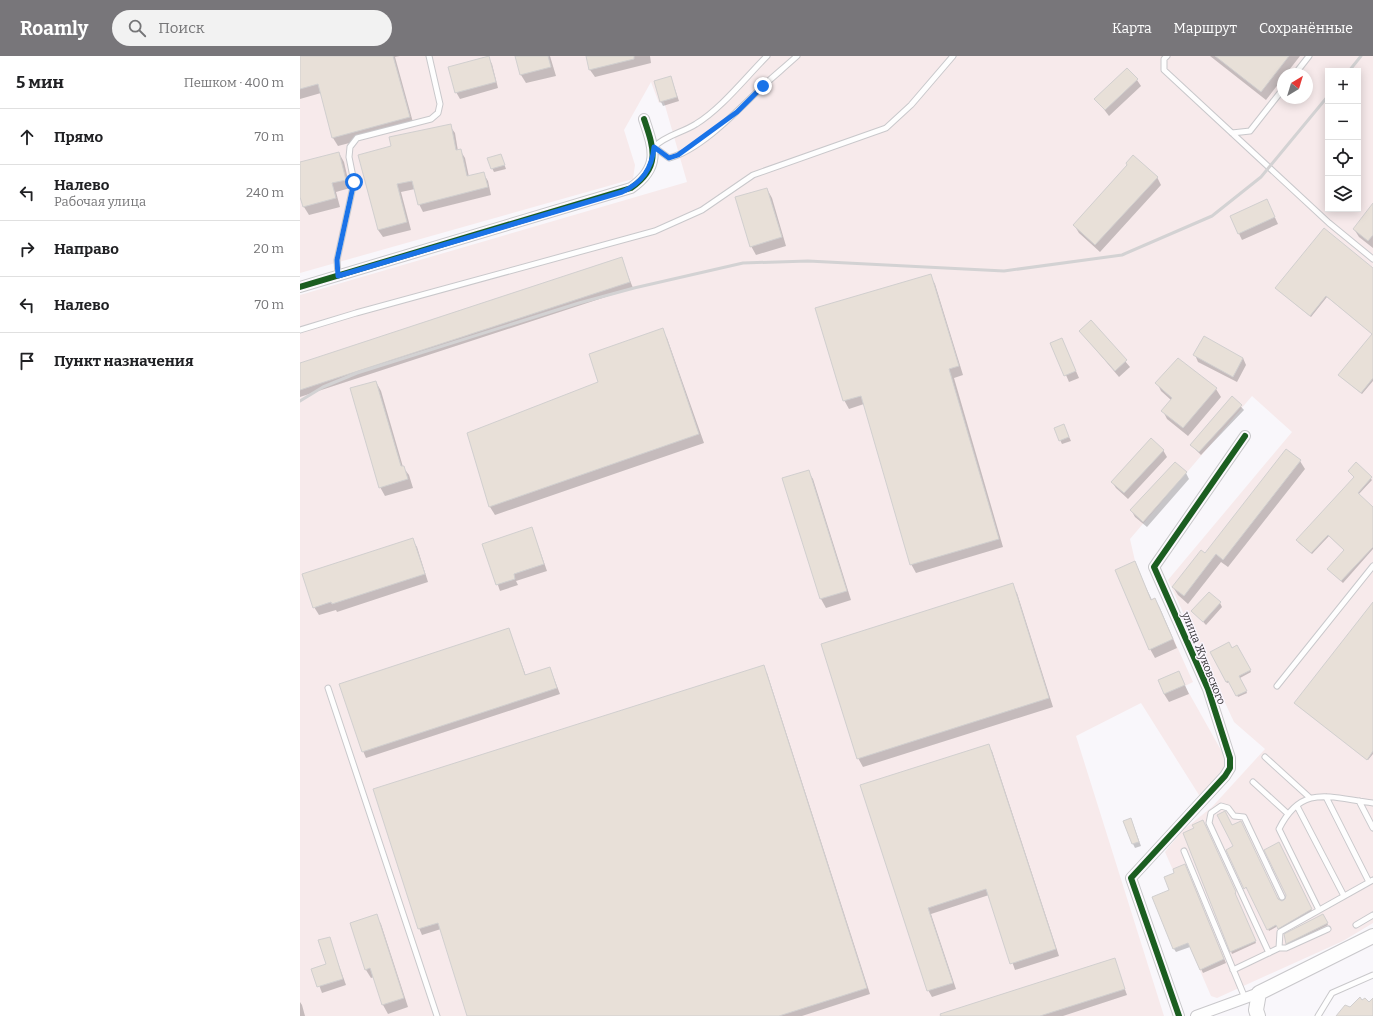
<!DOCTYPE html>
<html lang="ru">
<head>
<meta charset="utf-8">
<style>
  :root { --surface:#fff; --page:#f2f2f2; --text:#202124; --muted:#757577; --line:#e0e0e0; --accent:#78767a }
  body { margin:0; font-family:Bitter,serif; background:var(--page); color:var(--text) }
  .controls { position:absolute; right:12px; top:12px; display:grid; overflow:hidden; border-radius:0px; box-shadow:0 2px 10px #0003 }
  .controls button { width:36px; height:36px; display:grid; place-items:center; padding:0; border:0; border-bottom:1px solid var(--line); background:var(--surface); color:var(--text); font:20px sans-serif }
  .compass { position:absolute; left:977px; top:12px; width:36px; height:36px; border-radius:50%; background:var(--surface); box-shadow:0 2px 10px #0003; rotate:38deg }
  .stop { position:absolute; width:12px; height:12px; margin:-9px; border:3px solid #1a73e8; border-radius:50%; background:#fff }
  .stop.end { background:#1a73e8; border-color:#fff; box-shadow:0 1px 4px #0008 }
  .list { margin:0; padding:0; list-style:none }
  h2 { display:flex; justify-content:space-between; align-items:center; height:52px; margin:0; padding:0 16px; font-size:17px }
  h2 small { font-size:13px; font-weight:400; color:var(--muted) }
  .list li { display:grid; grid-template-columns:26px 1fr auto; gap:12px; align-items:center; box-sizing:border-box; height:56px; padding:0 16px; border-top:1px solid var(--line) }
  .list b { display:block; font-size:15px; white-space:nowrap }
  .list p { margin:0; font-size:13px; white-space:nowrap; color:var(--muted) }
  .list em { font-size:13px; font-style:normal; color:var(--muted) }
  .icon { flex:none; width:22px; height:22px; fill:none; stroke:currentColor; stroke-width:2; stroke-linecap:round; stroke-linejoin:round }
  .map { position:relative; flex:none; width:1073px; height:960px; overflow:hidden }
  header { display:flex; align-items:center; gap:24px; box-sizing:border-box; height:56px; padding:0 20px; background:var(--accent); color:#fff }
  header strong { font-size:19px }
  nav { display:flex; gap:22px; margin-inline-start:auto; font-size:14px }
  .search { width:280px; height:36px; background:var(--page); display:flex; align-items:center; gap:10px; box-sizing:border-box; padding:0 14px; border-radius:22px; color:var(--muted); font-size:15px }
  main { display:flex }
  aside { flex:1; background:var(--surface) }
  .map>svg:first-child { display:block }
</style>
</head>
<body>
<header>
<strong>Roamly</strong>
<div class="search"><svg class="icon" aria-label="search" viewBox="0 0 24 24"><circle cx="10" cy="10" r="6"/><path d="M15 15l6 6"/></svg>Поиск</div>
<nav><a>Карта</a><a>Маршрут</a><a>Сохранённые</a></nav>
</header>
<main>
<aside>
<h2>5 мин<small>Пешком · 400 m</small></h2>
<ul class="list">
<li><svg class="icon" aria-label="ahead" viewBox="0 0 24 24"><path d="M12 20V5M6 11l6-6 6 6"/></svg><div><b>Прямо</b></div><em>70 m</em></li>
<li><svg class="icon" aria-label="left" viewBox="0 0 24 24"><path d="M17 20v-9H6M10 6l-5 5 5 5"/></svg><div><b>Налево</b><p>Рабочая улица</p></div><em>240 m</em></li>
<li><svg class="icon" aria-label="right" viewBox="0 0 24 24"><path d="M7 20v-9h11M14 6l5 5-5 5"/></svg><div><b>Направо</b></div><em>20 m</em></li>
<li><svg class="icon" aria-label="left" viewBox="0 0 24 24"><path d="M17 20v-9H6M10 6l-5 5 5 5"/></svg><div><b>Налево</b></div><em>70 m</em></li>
<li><svg class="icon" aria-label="arrive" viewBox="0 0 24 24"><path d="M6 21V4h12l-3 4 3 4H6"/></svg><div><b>Пункт назначения</b></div></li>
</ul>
</aside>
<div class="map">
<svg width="1073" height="960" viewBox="0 0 1073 960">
  <rect width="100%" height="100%" fill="#f9f7fb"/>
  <path fill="#f7eaeb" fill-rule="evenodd" d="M0 0H1073V867L1043 885 917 942 911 940 889 889 903 882 865 796 882 775 912 751 965 693 934 666 868 524 992 376 952 340 830 483 835 505 851 543 855 542 893 626 885 630 926 703 927 709 900 745 899 739 841 647 776 680 864 960H0V239L387 126 364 46 359 47 351 26 324 74 335 109 333 123 0 217ZM1028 15H1058V153H1028ZM983 18H1007V42H983Z"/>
  <path fill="#0003" d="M0 0H100L95 1 114 70 38 90 33 82 21 37 0 43Z
    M216 0H250L256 20 226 27 221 19Z
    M287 0H350L351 7 295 21 290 14Z
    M910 0H1000L986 18H983V22L966 44Z
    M188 1 192 8 198 32 160 43 156 36Z
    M371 21 379 45 363 50 361 46Z
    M837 24 841 30 809 60 796 43Z
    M150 70 155 77 158 95 160 94 165 102 169 121 183 117 188 125 191 139 123 156 119 148 115 133 101 136 111 174 83 181 78 174 92 91Z
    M39 97 44 106 50 132 36 136 40 151 9 159 4 151 0 137V107Z
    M201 99 206 113 194 116 192 112Z
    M828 109 857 121 861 129 800 196 779 177 774 169Z
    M467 133 472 142 486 190 456 199 451 190Z
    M1073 148V192L1059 181 1054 173Z
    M970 151 978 168 942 184 931 161Z
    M321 202 333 232 0 341V308Z
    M1073 214V278L1027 241 1011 261 977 233Z
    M630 219 635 228 663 319 654 322 703 491 616 517 611 508 564 348 549 353 544 344Z
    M791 265 830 311 819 321 780 275Z
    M362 274 367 282 404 387 195 459 190 451 168 378 299 327Z
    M1073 278V325L1062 338 1041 321Z
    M762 283 779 322 769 326 752 287Z
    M895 299 943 302 946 309 937 326 898 306Z
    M76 326 81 335 103 411 109 419 113 432 85 440 80 431Z
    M857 327 916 333 921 341 888 380 867 363 863 355 871 344 861 335Z
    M932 341 944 354 901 399 891 389Z
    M766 374 771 385 762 388 760 384Z
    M863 394 867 401 828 443 816 432 812 426Z
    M1000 405 1005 413 928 511 921 506 888 548 878 539 873 531Z
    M1056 408 1072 424 1058 439 1073 453V493L1043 527 1029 514 1045 495 1029 480 1012 498 998 486 1055 422 1049 415Z
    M508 415 513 423 551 544 526 552 521 543 483 423Z
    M886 417 889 423 847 471 835 461 831 454Z
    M232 472 247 515 216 525 218 529 200 535 184 489Z
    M112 483 117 491 128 526 37 556 36 554 19 559 14 551Z
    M834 507 852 544 855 543 860 552 877 592 855 602 850 593Z
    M712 529 717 537 753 651 563 711 558 702Z
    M920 547 922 551 906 569 893 555Z
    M1073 548V698L1068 704 997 649Z
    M209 573 226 620 250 612 260 638 66 702 63 695Z
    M937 590 951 616 940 622 947 637 938 641 929 626 927 627 911 597 931 593Z
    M463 611 467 617 570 938 502 960H169L141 873 122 879 119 872Z
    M879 616 889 638 869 646 864 638Z
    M688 689 692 695 759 900 715 914 689 839 631 858 656 933 632 941 628 934 562 730Z
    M902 765 936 838 935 839 956 887 932 898 884 778 895 773Z
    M833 768 841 790 835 792 833 788Z
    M979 787 1012 855 980 874 978 870 969 875 948 833 945 832 927 794 982 846 986 844 987 839Z
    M887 813 926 907 903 917 890 891 876 896 874 893 871 834Z
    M76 859 81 868 108 951 88 958 83 949 74 921 71 922 66 914 51 868Z
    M1023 859 1028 869 988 889 987 887Z
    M29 882 46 929 22 937 13 913 27 909Z
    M814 903 827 939 763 960H639Z
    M0 946 2 949 5 960H0Z"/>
  <path fill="#e8e0d8" stroke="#d1cfcf" d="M0 0H93L110 61 32 82 18 28 0 33Z
    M189 0 196 26 155 37 148 11Z
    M215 0H248L251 11 220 19Z
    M286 0H334V3L289 14Z
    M915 0H989L961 36Z
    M827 12 838 23 805 54 794 43Z
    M371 20 377 41 360 46 354 25Z
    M151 68 156 94 161 93 167 120 184 116 188 131 118 149 112 125 97 128 107 166 78 174 58 99 91 90 89 81Z
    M39 96 46 124 32 127 36 142 3 151 0 141V106Z
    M201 98 205 109 191 113 187 102Z
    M833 99 858 121 795 189 773 169 827 109 826 107Z
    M467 132 482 181 450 191 435 141Z
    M967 143 975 161 938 178 930 160Z
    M1073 147V179L1068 185 1053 173Z
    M1024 172 1073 212V322L1061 337 1038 319 1072 278 1026 240 1010 260 975 232Z
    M322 201 330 226 0 334V307Z
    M631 218 659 310 649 313 699 483 610 509 561 340 543 345 515 252Z
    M791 264 827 304 815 315 779 275Z
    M363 272 399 378 189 451 167 377 298 326 289 298Z
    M904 280 943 302 933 321 893 299Z
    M762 282 776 315 764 320 750 287Z
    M878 302 917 332 883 372 861 355 872 342 855 327Z
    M76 325 101 410H104L108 423 79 432 50 332Z
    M932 340 942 349 899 396 890 389Z
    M764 368 769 381 759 385 754 372Z
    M851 382 864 394 824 437 811 426Z
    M986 393 1001 404 923 504 916 498 884 540 872 531 901 494 905 497Z
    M875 406 887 416 843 466 830 454Z
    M1056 406 1072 421 1058 437 1073 451V491L1041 525 1027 513 1044 494 1028 479 1011 497 996 484 1054 421 1048 415Z
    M509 414 547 535 520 543 482 422Z
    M232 471 244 508 214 518 215 523 196 529 182 488Z
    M113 482 125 518 32 548 31 546 13 552 2 518Z
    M835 505 851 544 855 542 873 583 849 594 815 514Z
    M713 527 749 642 557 703 521 588Z
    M909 536 921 546 903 566 891 555Z
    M1073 546V695L1067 704 994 647Z
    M209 572 225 619 250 611 257 632 62 696 39 628Z
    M929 586 932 592 937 589 951 614 939 620 947 635 936 640 928 625 926 626 910 596Z
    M464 609 567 932 479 960H167L138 867 118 873 73 733Z
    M879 615 885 629 864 638 858 624Z
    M689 688 756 893 710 908 686 833 628 852 653 927 627 935 560 729Z
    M925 755 932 769 941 765 978 843 982 845 985 843 986 839 964 794 979 786 1012 853 978 873 976 869 967 874 946 831 944 833 926 794 933 790 917 759Z
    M831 762 839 786 832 788 823 765Z
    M903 764 936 836 935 837 956 885 930 896 883 777 894 772 892 769Z
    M885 808 924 903 900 914 888 887 873 893 852 841 869 834 864 821 874 817 873 813Z
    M77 858 104 942 82 949 70 912 65 914 50 867Z
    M1023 858 1028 867 986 888 984 878Z
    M30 881 43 923 17 931 11 913 26 908 18 884Z
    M815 902 825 933 740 960H641L640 958Z
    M1060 941 1062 944 1065 942 1069 946 1073 942V960H1036L1045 949 1050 951Z"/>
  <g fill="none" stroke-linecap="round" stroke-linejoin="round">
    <g stroke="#c9c8cb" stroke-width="7">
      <path id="lane" d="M467 0C446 21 421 53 396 68 382 77 366 79 354 91L369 102C401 94 439 53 463 30 474 20 486 10 497 0
        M867 0 864 3V14L1029 167 1073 203
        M995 18 1009 0
        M932 77 950 75 983 33
        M38 220 37 204 54 126 49 101 50 91 57 82 131 63 138 57 140 48 129 0
        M0 274 56 257 355 175 402 154 453 119 586 72 611 49 653 0
        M977 630 1073 510
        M28 632 137 960
        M965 701 1009 741
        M953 726 987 757
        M1026 741 1069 826
        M1059 745 1073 772
        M997 750 1044 840
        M884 795 945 942
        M1019 854 979 773C1002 727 1030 742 1073 747
        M1056 869 1073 859
        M979 892H986L1028 873
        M969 897 909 767 911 757 921 750 928 752 934 760 944 761 982 841
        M933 914 979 892 980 876 1073 824
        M1018 960 1032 937 1073 919"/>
    </g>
    <g stroke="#c9c8cb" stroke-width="12">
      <path id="street" d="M0 231 331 132C361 111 354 93 344 63
        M879 960 831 822 925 720 930 712V702L908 633 854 511 945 380
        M896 960 959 937"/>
    </g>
    <g stroke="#c9c8cb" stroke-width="16">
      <path id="secondary" d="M958 960 956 954 959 937 1073 880"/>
    </g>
    <use href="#lane" stroke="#fefefe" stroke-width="5"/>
    <use href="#street" stroke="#fefefe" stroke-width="10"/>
    <use href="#secondary" stroke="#fefefe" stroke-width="14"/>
    <path stroke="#d3d2d3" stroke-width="3" d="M1049 15 1061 0
      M0 345 23 331 57 317 279 247 334 232 443 207 508 205 704 215 822 199 912 160 961 121 1028 40"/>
    <g stroke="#faf5fd" stroke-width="8">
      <path id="cycleway" d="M0 231 331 132C361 111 354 93 344 63
        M879 960 831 822 925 720 930 712V702L908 633 854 511 945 380"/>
    </g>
    <use href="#cycleway" stroke="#1b5e20" stroke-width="6"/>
  </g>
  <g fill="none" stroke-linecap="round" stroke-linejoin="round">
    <path stroke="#1a73e8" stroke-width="5" d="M54 126 37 204 38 220 322 136C342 127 352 113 354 91L369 102 378 99 437 56 463 30"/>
  </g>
  <g text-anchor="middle" stroke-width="3" stroke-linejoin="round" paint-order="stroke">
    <g font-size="11" fill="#333134" stroke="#faf5fd">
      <text transform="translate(904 602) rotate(68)" y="4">улица Жуковского</text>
    </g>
  </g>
</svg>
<div class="controls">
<button>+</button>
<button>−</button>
<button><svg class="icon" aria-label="locate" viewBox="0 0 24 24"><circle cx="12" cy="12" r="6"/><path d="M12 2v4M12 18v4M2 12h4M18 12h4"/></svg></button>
<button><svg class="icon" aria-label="layers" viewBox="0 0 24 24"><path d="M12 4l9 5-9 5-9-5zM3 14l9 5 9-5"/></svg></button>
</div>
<svg class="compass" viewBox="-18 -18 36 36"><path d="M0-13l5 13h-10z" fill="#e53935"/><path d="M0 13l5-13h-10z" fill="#757577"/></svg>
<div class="stop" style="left:54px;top:126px"></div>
<div class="stop end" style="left:463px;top:30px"></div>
</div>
</main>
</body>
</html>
